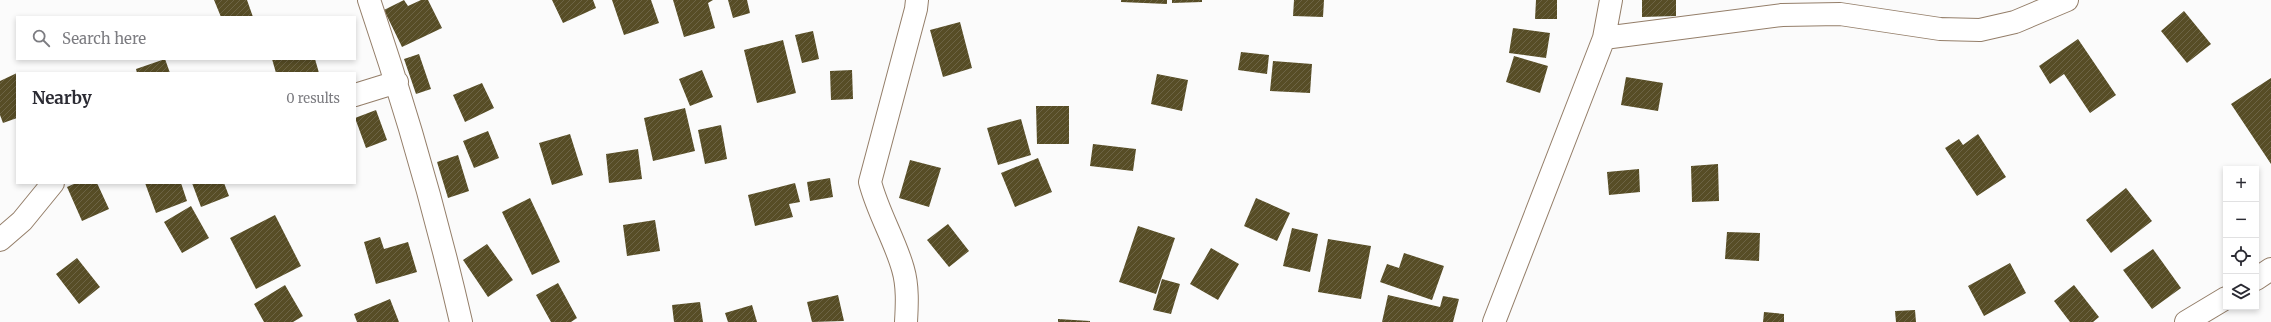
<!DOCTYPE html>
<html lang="en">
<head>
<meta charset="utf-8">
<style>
  :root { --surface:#fff; --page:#f7f7f7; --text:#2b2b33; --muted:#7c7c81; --line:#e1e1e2 }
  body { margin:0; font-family:Merriweather,serif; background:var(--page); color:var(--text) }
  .controls { position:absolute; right:12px; bottom:12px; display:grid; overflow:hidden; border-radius:0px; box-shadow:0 2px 6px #0003 }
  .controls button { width:36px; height:36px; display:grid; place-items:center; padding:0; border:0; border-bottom:1px solid var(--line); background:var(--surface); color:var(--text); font:20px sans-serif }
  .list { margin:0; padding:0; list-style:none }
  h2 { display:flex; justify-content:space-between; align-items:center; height:52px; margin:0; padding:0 16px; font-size:17px }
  h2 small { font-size:13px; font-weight:400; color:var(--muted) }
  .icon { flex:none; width:22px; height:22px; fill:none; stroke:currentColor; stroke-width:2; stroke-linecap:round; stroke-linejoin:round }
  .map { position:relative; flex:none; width:2271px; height:322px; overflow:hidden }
  .search { position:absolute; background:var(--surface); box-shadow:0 2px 6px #0003; left:16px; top:16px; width:340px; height:44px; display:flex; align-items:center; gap:10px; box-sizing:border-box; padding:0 14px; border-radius:0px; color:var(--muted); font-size:15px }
  .panel { position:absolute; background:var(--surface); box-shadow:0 2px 6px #0003; left:16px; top:72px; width:340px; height:112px; border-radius:0px }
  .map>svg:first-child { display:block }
</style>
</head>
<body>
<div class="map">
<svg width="2271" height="322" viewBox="0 0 2271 322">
  <defs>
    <pattern id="building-hatch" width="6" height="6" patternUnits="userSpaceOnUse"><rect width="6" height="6" fill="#574d26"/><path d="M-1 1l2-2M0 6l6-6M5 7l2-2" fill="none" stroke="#6d6445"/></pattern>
  </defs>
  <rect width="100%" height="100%" fill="#fbfbfb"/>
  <path fill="url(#building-hatch)" d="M214 0H247L253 17H221Z
    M404 0 408 6 421 0H428L442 28 402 47 384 10Z
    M552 0H593L596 8 563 23Z
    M612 0H651L659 23 624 35Z
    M673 0H713L708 3 715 28 684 37Z
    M728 0H747L750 13 733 18Z
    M1121 0H1167V4L1121 2Z
    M1172 0H1202V2L1172 3Z
    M1294 0H1324L1323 17 1293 16Z
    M1536 0H1557V19H1535Z
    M1642 0H1676V16L1642 17Z
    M2184 11 2211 44 2187 63 2161 31Z
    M960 22 972 68 943 77 930 30Z
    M1513 28 1550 33 1546 58 1509 53Z
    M813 31 819 59 802 63 795 35Z
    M2078 39 2116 95 2090 113 2064 74 2050 84 2039 66Z
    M783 40 796 93 757 103 744 50Z
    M1241 52 1269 55 1267 74 1238 70Z
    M419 54 431 89 416 94 404 59Z
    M1514 56 1548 66 1540 93 1506 82Z
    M165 59 170 73H137L136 69Z
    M272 59H315L319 73H276Z
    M1273 61 1312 64 1310 93 1270 91Z
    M702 70 713 97 690 106 679 79Z
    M852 70 853 99 831 100 830 71Z
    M17 73V118L3 123 0 115V81Z
    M1157 74 1188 80 1182 111 1151 104Z
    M1626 77 1663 83 1658 111 1621 105Z
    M2271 78V164L2231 104Z
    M482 83 494 108 465 122 453 95Z
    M1036 106H1069V144H1037Z
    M685 108 695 151 653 161 644 118Z
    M376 110 387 140 366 148 355 118Z
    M1021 119 1031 155 998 165 987 128Z
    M721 125 727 159 705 164 698 130Z
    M488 131 499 158 474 168 463 141Z
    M570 134 583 175 552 185 539 143Z
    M1978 134 2006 177 1977 196 1945 148 1959 139 1963 145Z
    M1093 144 1136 149 1133 171 1090 166Z
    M638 149 642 179 609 183 606 154Z
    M458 155 469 191 448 198 437 162Z
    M1038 158 1052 192 1015 207 1001 173Z
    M910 160 941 168 929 207 899 198Z
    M1718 164 1719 201 1692 202 1691 166Z
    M1639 169 1640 192 1609 195 1607 172Z
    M830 178 833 197 810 201 807 182Z
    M76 183H97L109 209 82 221 67 187Z
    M145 183H181L187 201 156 213Z
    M192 183H224L229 196 201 207Z
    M795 183 800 202 789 204 793 217 755 226 748 195Z
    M2126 188 2152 221 2111 253 2086 220Z
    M530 198 560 262 532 275 502 212Z
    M1256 198 1290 213 1277 241 1244 226Z
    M191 206 209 238 182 253 164 222Z
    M275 215 301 266 256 289 230 238Z
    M655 220 660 251 627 256 623 225Z
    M948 224 969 251 949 267 927 240Z
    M1138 226 1175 238 1156 294 1119 282Z
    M1292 228 1318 234 1310 272 1283 266Z
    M1727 232 1760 233 1759 261 1725 259Z
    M380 237 384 249 408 242 417 272 376 284 364 242Z
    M1328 239 1371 246 1361 299 1318 292Z
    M487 244 513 280 488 297 463 260Z
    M1211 248 1239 264 1218 300 1190 284Z
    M2153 249 2181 288 2152 309 2123 270Z
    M1404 253 1444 266 1432 300 1380 282 1387 264 1399 268Z
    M77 258 100 287 79 304 56 274Z
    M2010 263 2026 293 1984 316 1968 286Z
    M1162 279 1180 284 1171 314 1153 310Z
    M558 283 577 318 571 322H551L536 295Z
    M285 285 303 316 293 322H264L254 304Z
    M2074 285 2099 317 2093 322H2070L2054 301Z
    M838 295 844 321 812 322 807 302Z
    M1388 295 1440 307 1443 296 1459 299 1453 322H1382Z
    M390 299 399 322H357L354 314Z
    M700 302 703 322H674L672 305Z
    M752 305 757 322H728L725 313Z
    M1915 310 1916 322H1896L1895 311Z
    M1764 312 1784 314V322H1763Z
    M1058 319 1090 321V322H1058Z"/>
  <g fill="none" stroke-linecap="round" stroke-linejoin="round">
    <g stroke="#947e69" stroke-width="24">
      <path id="minor" d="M369 0C405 106 436 213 461 322
        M1604 38 1782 15 1840 14 1940 29 1980 30 2015 22 2067 0
        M355 95 397 82
        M0 240 22 221 53 183
        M2256 279 2271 269
        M906 322C907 305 908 286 903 269 895 240 878 213 870 182L916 9 917 0
        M1494 322 1604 38 1611 0
        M2186 322 2226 298"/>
    </g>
    <use href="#minor" stroke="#fff" stroke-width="22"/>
  </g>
</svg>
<div class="controls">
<button>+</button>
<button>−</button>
<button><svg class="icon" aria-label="locate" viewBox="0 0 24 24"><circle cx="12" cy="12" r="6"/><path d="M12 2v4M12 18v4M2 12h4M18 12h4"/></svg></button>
<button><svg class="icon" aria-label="layers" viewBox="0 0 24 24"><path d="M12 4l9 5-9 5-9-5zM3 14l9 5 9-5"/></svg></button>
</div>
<div class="search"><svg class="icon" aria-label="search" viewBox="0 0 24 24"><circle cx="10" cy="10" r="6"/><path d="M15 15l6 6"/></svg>Search here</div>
<section class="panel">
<h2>Nearby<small>0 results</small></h2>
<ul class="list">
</ul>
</section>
</div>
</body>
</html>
